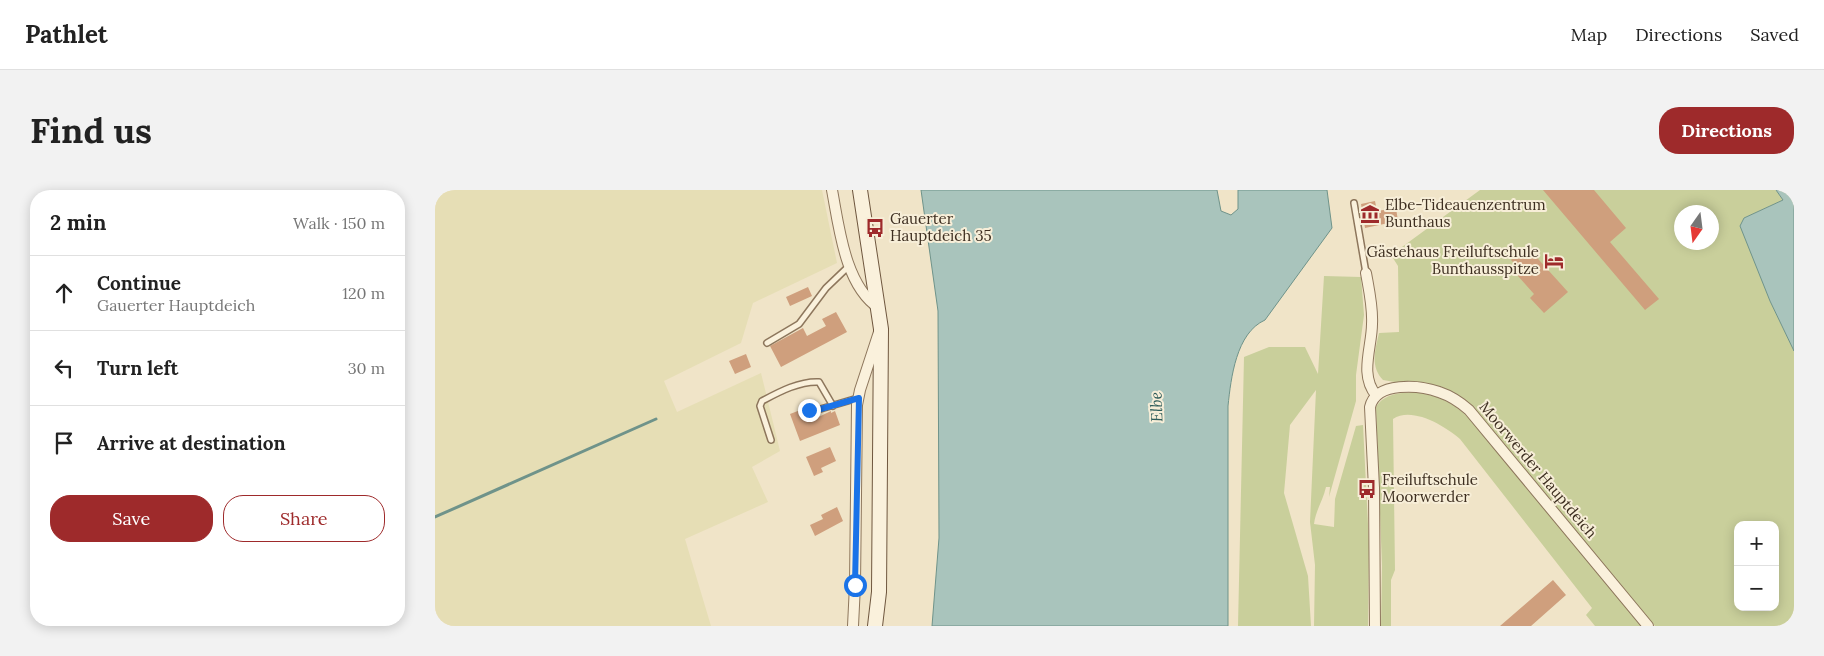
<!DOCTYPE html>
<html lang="en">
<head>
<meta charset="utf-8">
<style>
  :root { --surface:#fff; --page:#f2f2f2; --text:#222; --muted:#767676; --line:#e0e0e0; --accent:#9e2a2b }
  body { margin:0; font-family:Lora,serif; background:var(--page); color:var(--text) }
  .controls { position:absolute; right:15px; bottom:15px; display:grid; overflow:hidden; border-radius:10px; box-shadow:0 2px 12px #0003 }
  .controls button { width:45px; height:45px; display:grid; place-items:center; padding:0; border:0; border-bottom:1px solid var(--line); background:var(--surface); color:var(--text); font:25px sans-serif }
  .compass { position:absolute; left:1239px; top:15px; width:45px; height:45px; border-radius:50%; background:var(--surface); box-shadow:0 2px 12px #0003; rotate:194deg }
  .stop { position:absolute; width:15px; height:15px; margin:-11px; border:4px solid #1a73e8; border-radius:50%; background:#fff }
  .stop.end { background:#1a73e8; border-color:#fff; box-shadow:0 1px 5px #0008 }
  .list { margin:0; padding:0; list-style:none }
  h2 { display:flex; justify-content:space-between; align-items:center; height:65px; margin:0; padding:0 20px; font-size:21px }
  h2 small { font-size:16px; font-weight:400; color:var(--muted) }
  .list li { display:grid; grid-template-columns:32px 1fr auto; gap:15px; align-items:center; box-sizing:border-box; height:75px; padding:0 20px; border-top:1px solid var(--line) }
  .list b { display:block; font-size:19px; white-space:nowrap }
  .list p { margin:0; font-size:16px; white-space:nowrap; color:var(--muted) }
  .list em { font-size:16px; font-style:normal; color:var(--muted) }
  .actions { display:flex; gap:10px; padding:15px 20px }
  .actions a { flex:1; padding:11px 0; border:1px solid var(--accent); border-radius:20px; text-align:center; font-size:18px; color:var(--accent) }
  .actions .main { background:var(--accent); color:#fff }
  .icon { flex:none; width:28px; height:28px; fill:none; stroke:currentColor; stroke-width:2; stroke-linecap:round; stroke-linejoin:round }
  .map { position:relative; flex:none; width:1359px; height:436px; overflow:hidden; border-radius:20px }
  header { display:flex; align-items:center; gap:30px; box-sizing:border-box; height:70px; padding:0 25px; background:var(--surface); border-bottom:1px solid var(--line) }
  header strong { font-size:24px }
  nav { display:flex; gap:28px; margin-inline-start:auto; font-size:18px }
  .intro { display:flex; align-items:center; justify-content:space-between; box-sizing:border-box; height:120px; padding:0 30px }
  h1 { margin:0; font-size:35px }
  .button { padding:12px 22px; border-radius:20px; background:var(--accent); color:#fff; font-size:18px; font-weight:700 }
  main { display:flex; gap:30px; padding:0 30px }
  aside { flex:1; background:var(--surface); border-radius:20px; box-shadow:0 2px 12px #0003 }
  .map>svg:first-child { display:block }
</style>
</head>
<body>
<header>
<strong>Pathlet</strong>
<nav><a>Map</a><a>Directions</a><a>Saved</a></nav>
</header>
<div class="intro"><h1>Find us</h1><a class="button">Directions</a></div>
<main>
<aside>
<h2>2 min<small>Walk · 150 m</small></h2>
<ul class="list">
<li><svg class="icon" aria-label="ahead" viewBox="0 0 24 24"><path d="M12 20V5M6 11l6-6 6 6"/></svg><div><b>Continue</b><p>Gauerter Hauptdeich</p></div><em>120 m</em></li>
<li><svg class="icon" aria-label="left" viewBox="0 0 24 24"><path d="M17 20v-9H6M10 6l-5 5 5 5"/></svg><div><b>Turn left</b></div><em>30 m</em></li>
<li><svg class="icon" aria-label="arrive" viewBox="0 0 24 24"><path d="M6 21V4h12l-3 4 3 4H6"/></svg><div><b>Arrive at destination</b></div></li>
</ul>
<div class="actions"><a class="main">Save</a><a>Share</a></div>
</aside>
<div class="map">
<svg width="1359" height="436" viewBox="0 0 1359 436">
  <rect width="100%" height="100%" fill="#f0e4c8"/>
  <path fill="#e6deb5" d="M0 0H387L402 73 318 113 306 153 229 191 242 222 326 183 345 261 317 277 333 312 250 349 276 436H0Z"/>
  <path fill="#c9cf9b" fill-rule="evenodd" d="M1045 0H1341L1348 10 1309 28 1335 111 1359 161V436H1220L1037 216 1013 201 948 190C935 176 940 161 944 143L964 142 963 76 956 65ZM1246 22H1276V52H1246ZM1303 335H1340V417H1303Z
    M889 86 926 87 929 125 921 185V211L894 307 895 297H891C888 311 881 319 879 334L899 337 900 309 921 236 928 235 934 354 933 436H879L880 375 875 332 881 200 855 235 849 303 873 386 876 436H803L809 167 834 157H870L883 184Z
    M978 202C1009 206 1020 214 1041 235L1208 436H1160L1151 425 1157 418 1025 249C1010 236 977 216 958 229L960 380 956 390V436H946L947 376 941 217C949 204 964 203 978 202Z"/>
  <path fill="#a9c4bc" stroke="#6f938a" d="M486 0H782L786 21 796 25 803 19V0H892L897 38 830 130C801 143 796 188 793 216V436H497L504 348 503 121Z
    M1341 0H1359V161L1335 111 1305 36 1309 28 1348 10Z"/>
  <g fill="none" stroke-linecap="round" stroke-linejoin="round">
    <path stroke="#6f938a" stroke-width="3" d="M0 327 221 229"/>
  </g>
  <path fill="#cf9f7d" d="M1108 0H1159L1191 38 1175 52 1224 109 1210 120Z
    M940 11 942 21 961 18 963 31 930 38 926 14Z
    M1088 59 1092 63 1095 60 1133 102 1109 123 1095 108 1099 104 1075 77 1080 74 1076 70Z
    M373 97 377 106 355 116 351 107Z
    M401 122 412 142 346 177 335 156 368 138 372 146 391 136 387 129Z
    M311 164 316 177 300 184 294 171Z
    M368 219 373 232 396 221V223L400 221 405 235 365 251 355 224Z
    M395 257 401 271 386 278 388 282 379 286 371 267Z
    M402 317 408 331 380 346 375 335 388 329 386 325Z
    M1118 390 1131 405 1096 436H1065Z"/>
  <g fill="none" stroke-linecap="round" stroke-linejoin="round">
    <g stroke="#8d765c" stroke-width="8">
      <path id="lane" d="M919 13 931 83
        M332 153 364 134 391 98 414 76
        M374 220H382L423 208
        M336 250 325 216 327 211C344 202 364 191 384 192L398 216"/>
    </g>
    <g stroke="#8d765c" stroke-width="12">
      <path id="street" d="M397 0C404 37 410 96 444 118
        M931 83C934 100 938 117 937 134 937 157 924 185 941 205
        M418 436 420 395 422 215 425 200 444 142
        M940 436 939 298 935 217C941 191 985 195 1004 202 1016 206 1025 212 1034 220L1213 436"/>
    </g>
    <g stroke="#6f573f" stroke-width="16">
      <path id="secondary" d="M425 0 446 139 444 402 440 436"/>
    </g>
    <use href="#lane" stroke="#faf1dc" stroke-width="5"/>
    <use href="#street" stroke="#faf1dc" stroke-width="10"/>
    <use href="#secondary" stroke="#faf1dc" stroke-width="14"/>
  </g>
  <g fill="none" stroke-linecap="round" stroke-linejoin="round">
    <path stroke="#1a73e8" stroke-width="6" d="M374 220H382L424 208 420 395"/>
  </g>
  <defs>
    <g id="museum-bare" transform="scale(1.5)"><path d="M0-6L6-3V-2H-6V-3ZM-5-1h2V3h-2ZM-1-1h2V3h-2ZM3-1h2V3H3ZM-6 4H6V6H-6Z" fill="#9e2a2b" stroke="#f7eed8" stroke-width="2.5" paint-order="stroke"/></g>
    <g id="bus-bare" transform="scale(1.5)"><path d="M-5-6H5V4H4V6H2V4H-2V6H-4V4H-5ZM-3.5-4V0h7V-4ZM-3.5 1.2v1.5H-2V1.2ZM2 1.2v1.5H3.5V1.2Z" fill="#9e2a2b" stroke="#f7eed8" stroke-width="2.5" paint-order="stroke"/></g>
    <g id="hotel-bare" transform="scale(1.5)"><path d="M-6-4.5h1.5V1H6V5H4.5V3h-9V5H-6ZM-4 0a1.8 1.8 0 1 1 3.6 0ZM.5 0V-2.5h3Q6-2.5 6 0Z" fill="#9e2a2b" stroke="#f7eed8" stroke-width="2.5" paint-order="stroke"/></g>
  </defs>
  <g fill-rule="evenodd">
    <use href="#museum-bare" x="935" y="24"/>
    <use href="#bus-bare" x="440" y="38"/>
    <use href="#hotel-bare" x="1119" y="71"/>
    <use href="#bus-bare" x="932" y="299"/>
  </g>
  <g text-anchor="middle" stroke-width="4" stroke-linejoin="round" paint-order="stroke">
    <g font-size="15" fill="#3d2e20" stroke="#f7eed8" text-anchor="start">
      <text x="950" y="20">Elbe-Tideauenzentrum<tspan x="950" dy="17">Bunthaus</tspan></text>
      <text x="455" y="34">Gauerter<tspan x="455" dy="17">Hauptdeich 35</tspan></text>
      <text x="1104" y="67" text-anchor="end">Gästehaus Freiluftschule<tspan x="1104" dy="17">Bunthausspitze</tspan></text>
      <text x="947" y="295">Freiluftschule<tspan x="947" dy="17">Moorwerder</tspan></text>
    </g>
    <g font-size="15" fill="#3d2e20" stroke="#f7eed8">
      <text transform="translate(1103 280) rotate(50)" y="5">Moorwerder Hauptdeich</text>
    </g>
    <g font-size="16" font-style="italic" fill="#2f5d5a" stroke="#f7eed8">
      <text transform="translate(721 217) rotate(-92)" y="6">Elbe</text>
    </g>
  </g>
</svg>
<div class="controls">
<button>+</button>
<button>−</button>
</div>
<svg class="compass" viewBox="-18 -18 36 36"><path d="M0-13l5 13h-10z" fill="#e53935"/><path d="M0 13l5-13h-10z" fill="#767676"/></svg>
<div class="stop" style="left:420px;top:395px"></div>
<div class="stop end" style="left:374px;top:220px"></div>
</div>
</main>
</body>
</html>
